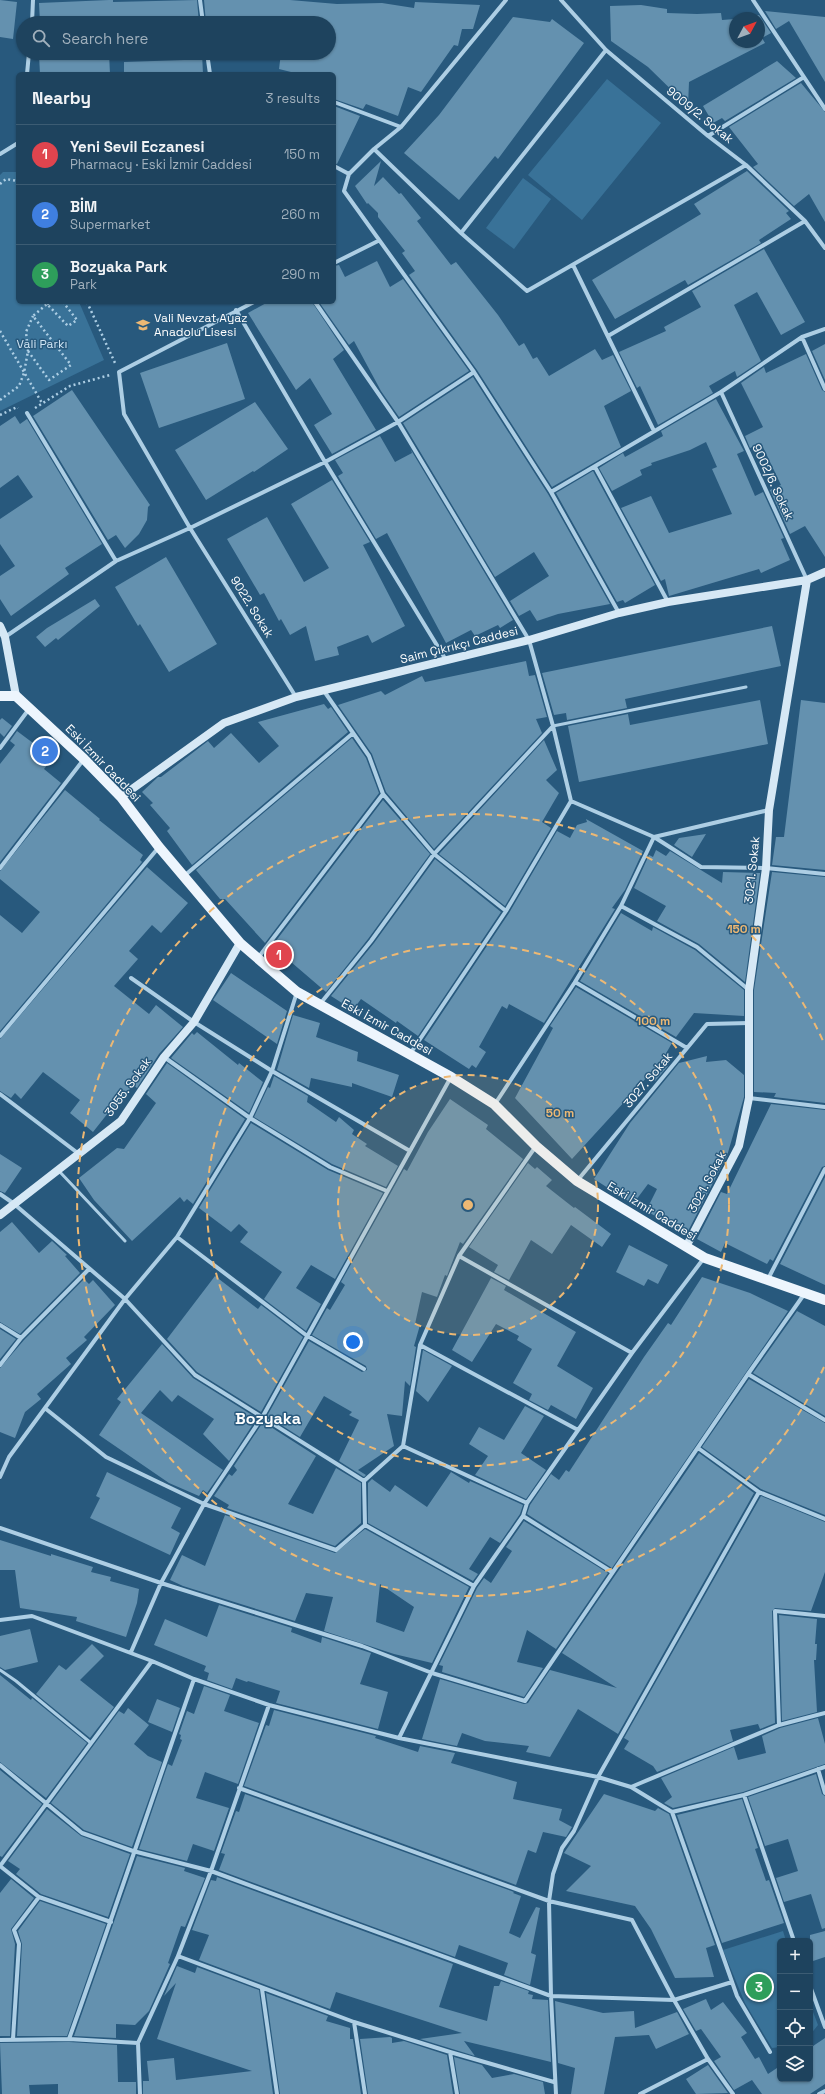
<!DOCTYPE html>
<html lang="en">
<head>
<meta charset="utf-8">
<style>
  :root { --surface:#1e435e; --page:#264a64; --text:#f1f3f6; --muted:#a1b0bc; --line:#3c5c73; --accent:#8c9099 }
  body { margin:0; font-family:"Space Grotesk",sans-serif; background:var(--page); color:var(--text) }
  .controls { position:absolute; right:12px; bottom:12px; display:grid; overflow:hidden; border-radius:6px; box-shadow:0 1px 3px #0004 }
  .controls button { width:36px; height:36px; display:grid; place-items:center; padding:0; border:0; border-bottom:1px solid var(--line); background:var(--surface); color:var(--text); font:20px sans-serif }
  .compass { position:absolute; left:729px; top:12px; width:36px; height:36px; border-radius:50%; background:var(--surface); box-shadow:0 1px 3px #0004; rotate:49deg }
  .you { position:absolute; left:353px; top:1342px; width:14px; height:14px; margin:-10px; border:3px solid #fff; border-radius:50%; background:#1a73e8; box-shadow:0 0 0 6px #1a73e833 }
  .badge { display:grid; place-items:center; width:26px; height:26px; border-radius:50%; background:var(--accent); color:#fff; font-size:13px; font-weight:700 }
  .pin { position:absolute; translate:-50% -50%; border:2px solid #fff; box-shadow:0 1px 4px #0006 }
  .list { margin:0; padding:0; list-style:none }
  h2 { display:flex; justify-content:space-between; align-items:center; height:52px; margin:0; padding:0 16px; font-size:17px }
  h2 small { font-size:13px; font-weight:400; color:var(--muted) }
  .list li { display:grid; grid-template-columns:26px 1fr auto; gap:12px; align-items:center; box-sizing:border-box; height:60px; padding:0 16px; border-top:1px solid var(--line) }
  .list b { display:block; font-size:15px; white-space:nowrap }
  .list p { margin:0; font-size:13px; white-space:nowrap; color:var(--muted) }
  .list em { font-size:13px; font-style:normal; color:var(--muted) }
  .icon { flex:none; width:22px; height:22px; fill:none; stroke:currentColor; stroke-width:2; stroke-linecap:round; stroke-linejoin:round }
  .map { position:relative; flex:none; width:825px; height:2094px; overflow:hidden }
  .search { position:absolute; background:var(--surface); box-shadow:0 1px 3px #0004; left:16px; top:16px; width:320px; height:44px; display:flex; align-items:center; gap:10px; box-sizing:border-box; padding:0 14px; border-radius:22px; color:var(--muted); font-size:15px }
  .panel { position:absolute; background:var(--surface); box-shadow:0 1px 3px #0004; left:16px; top:72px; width:320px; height:232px; border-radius:6px }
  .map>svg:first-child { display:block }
</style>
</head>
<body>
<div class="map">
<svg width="825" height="2094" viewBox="0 0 825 2094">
  <rect width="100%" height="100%" fill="#28597d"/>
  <path fill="#397298" d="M607 79 661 123 582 220 528 175Z
    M3 172H18V302H79L104 360 0 411V175Z
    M523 178 551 199 514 249 486 228Z
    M783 1931 786 1941H780V2047L772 2048 745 2003 723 1950Z
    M810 2004 818 2025 810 2035Z"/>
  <path fill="#6491af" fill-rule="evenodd" d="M0 0 17 2 13 39 0 37Z
    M109 0H113V2L197 0 199 23H40L39 3Z
    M204 0H290L337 4 382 3 414 8 415 2 480 5 473 29H462L458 46 454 45 421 92 408 87 398 116 366 104 363 109 334 99V74H299L279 69 281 53H329V23H206Z
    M641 5 667 9V13L697 14 721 13 722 20 735 19V42H759V18H745L759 15 771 33 762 38 765 43 689 82 688 106 648 67 611 41 610 6Z
    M765 11 825 17V82L789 21 776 29Z
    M513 17 550 22 552 19 584 43 498 159 495 156 459 200 404 153 439 115Z
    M109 53 110 74H40L39 55Z
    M184 53H202L203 74H124V62L184 60Z
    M777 61 796 78 725 121 722 118 713 123 703 106Z
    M801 83 825 112V222L809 194 794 206 753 167 758 164 729 127Z
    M334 106 360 116 337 164 334 163Z
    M381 161 374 186 383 177 399 194 401 193 421 218 417 221 451 265 456 262 498 315 519 346 524 343 533 359 537 357 549 376 595 349 602 360 613 355 631 391 604 406 621 447 552 487 477 370 409 275 415 271 402 253 405 251 378 217V213L368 203 367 204 355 186Z
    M747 171 789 211 786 213 791 219 759 240 761 243 688 285 685 280 615 319 592 280 701 214 694 204Z
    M764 249 805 322 781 335 757 292 734 305 761 361 737 377 735 371 709 386 713 393 658 425 640 386 637 388 619 352 666 331 664 327 701 307 692 291Z
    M377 261 390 287 403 279 469 371 399 417 381 391 354 341 349 345 319 302H334V266L339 265 345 277Z
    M268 302H312L344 350 333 359 376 430 332 454 314 425 332 414 310 378 296 390 248 313Z
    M227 343 245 399 159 428 140 373Z
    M825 344V380L812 351Z
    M806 354 822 390 825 392V557L805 526 790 534 770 490 781 485 761 443 750 448 745 436 763 427 741 383 764 367 766 373Z
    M473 377 548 494 610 604 558 614 537 621 530 610 519 616 510 601 549 576 534 552 495 577 403 423Z
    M72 390 150 505 148 507 147 520 139 534 125 548 116 535 108 540 33 416Z
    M716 399 744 451 737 454 755 496 763 492 784 538 781 539 790 560 761 573 759 569 669 596 665 579 661 581 621 508 651 496 669 533 732 514 712 469 717 467 706 442 690 450 651 463 652 465 640 470 642 475 612 491 599 468 623 453 625 457 663 436 661 431Z
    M255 402 288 449 254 472 253 471 206 500 175 450Z
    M15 416 20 424 27 419 102 544 65 568 69 574 11 616 0 599V576L15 566 0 544V519L33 497 18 475 0 488V426Z
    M380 436 395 462 412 453 411 450 513 620 500 628 498 625 475 636 471 630 446 643 387 533 376 539 338 476 343 473 335 460Z
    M593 471 655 585 625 603 623 600 617 602 556 493Z
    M332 480 370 542 363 545 405 626 372 643 368 635 337 647 339 655 315 661 306 626 290 635 281 619 279 621 264 593 260 595 227 539 267 517 304 582 329 568 291 504Z
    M166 557 217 644 169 672 140 624 138 626 115 587Z
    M95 599 100 606 58 640 56 638 45 647 36 637 47 628Z
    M772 626 781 666 625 699 627 708 567 720 566 713 554 715 542 673Z
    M526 661 529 676 535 675 547 717 536 719 542 733 434 849 386 792 372 754 338 705 381 691 385 695 422 676 425 682Z
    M760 700 768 744 579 782 568 726 628 714 630 725Z
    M801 700 825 703V870L772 865 776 837H784Z
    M324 704 328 709 331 707 348 732 192 865 167 831 170 828 150 805 153 803 142 792 158 777H161L208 741 214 748 231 733 259 763 279 746 258 722Z
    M2 718 12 726 4 737 0 733V720Z
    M17 731 53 758 44 769 61 783 0 862V764L15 745 10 741Z
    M352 738 366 758 379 793 265 943 225 899H220L196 870Z
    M544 740 557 770 546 780 559 793 542 822 551 828 505 906 439 854Z
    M65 790 100 819 99 820 143 855 140 860 142 862 0 1031V915L22 933 40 912 0 879V871Z
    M383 800 430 854 368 939 326 992 291 962 289 966 269 950Z
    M586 819 643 851 625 890 612 908 615 909 544 1023 509 1004 507 1009 502 1006 479 1047 486 1052 476 1068 472 1065 469 1069 424 1040 509 913 557 831 570 838 577 825 587 822Z
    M706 834 692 857 674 845 679 838Z
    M656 850 666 856 670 851 722 883 723 872 760 873 745 982 699 944 657 921 666 906 634 888 649 855 653 857Z
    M435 859 501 912 418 1036 397 1021 396 1023 361 999 353 1010 331 996 374 943Z
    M147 867 188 903 161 933 152 925 129 951 138 959 114 986 149 1014 156 1005 183 1027 159 1054 137 1088 133 1085 110 1114 108 1113 93 1132 70 1113 80 1100 43 1072 21 1099 15 1093 11 1098 0 1091V1039Z
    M772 872 825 877V1103L774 1097 776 1093 754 1092V990Z
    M621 913 652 931 653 927 695 950 744 990V1016L694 1013 676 1037 580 981Z
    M231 973 287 1011 277 1044 213 1000Z
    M576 987 672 1043 657 1069 668 1066 655 1081 648 1076 572 1159 515 1098 553 1028 550 1026Z
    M293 1015 320 1023 316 1037 358 1052 357 1061 399 1075 392 1097 352 1083V1087L311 1078 309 1088 277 1070Z
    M197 1032 238 1065 239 1063 263 1082 249 1113 171 1058 192 1033 194 1035Z
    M707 1056 706 1062 726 1060 744 1075V1097L727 1156 687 1233 646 1211 657 1189 648 1184 633 1204 594 1179 630 1123 679 1063Z
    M167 1063 245 1119 193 1204 187 1199 184 1202 180 1197 132 1241 94 1200 79 1178 117 1148 124 1149 156 1103 146 1094Z
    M274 1076 308 1096 307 1102 336 1122 339 1117 354 1130 352 1134 367 1144 365 1146 398 1166 386 1187 332 1164 254 1117 268 1087 270 1088Z
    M450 1099 488 1125 486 1129 523 1159 463 1244 460 1242 447 1276 445 1275 437 1297 422 1292 415 1324 420 1325 414 1346 416 1347 410 1386 405 1381 402 1416 387 1414 394 1446 358 1470 366 1475 364 1477 339 1461 359 1420 349 1415 352 1412 324 1396 300 1437 267 1416 309 1341 362 1372 367 1370 366 1366 312 1335 327 1308 330 1310 345 1285 341 1282 404 1169 407 1171 428 1132Z
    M771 1104 825 1110V1166L822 1167 773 1261 770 1259 767 1264 725 1243 721 1252 697 1239 721 1192 727 1194Z
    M251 1123 328 1170 383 1193 335 1279 311 1265 296 1288 321 1304 306 1331 264 1299 282 1272 240 1242 248 1232 239 1224 231 1232 199 1208Z
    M0 1154 22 1168 5 1193 0 1191Z
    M528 1163 535 1169 537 1167 552 1180 546 1186 574 1208 575 1207 611 1234 602 1247 571 1225 552 1254 531 1240 509 1280 494 1272 498 1265 469 1247Z
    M825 1177V1285L780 1264Z
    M12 1222 39 1253 52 1241 67 1255 65 1256 80 1273 20 1334 0 1322V1232Z
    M629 1245 668 1265 658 1284 648 1279 644 1286 616 1272Z
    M215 1276 258 1309 261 1305 303 1337 261 1412 197 1372 167 1339Z
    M702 1277 750 1293 788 1311 612 1568 527 1514 530 1505 551 1474 559 1480 566 1470 569 1472 644 1357 668 1323 671 1325Z
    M491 1278 506 1286 504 1290 576 1332 557 1366 593 1388 576 1419 551 1405 548 1410 529 1400 532 1394 513 1383 532 1349 517 1340 519 1336 496 1324 472 1362 452 1350Z
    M84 1279 89 1284 93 1280 115 1305 84 1337 87 1340 66 1358 71 1364 37 1394 41 1399 25 1412 15 1438 0 1432V1368L24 1340Z
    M797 1311 825 1326V1416L753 1373Z
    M0 1329 16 1339 0 1359Z
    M162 1344 193 1378 257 1418 229 1461 203 1434 214 1419 178 1395 172 1402 160 1390 141 1413 223 1470 207 1493 203 1490 199 1496 169 1483 99 1435 121 1402 117 1399Z
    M423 1350 452 1366 428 1402 416 1391Z
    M749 1379 825 1423V1515L761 1489 702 1447Z
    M525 1406 544 1416 521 1453 546 1470 526 1499 475 1475 488 1456 469 1444 479 1427 504 1440Z
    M263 1422 316 1456 288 1504 313 1514 336 1468 361 1483V1523L335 1546 227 1508 229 1505 214 1496 229 1474 232 1476 237 1470 234 1466Z
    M699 1453 754 1493 618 1734 578 1709 550 1757 526 1752 529 1746 485 1741 462 1733 457 1746 422 1739 440 1679 524 1704 528 1703 550 1670 617 1688 562 1653Z
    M107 1472 181 1508 171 1528 180 1533 170 1555 90 1518 100 1498 96 1496Z
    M451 1472 469 1483 470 1481 523 1505 520 1514 500 1543 490 1537 469 1569 478 1574 473 1581 368 1523V1483L372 1479 390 1492 395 1485 427 1507Z
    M761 1496 825 1522V1572L811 1611 775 1608 772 1611 775 1723 760 1729 758 1724 730 1730 733 1741 657 1772 653 1766 624 1749 629 1741 624 1738Z
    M225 1515 335 1553 365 1529 469 1587 432 1663 394 1654 324 1631 333 1597 306 1593 295 1621 183 1586 170 1580 182 1555 205 1566ZM380 1584 414 1607 404 1632 376 1622Z
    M524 1521 608 1573 556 1649 527 1630 517 1662 543 1668 524 1697 442 1672 443 1666 439 1665 477 1588 484 1578 491 1583 512 1551 506 1547Z
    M0 1540 51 1556V1554L93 1567 91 1572 111 1577 110 1581 139 1589 137 1603 126 1637 76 1621 77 1617 20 1608 15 1570H0Z
    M219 1605 292 1628 291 1632 321 1643 322 1637 371 1653 360 1684 388 1692 378 1729 276 1703 280 1691 248 1681 247 1682 236 1678 232 1689 207 1680 209 1673 204 1671 206 1666 154 1645 165 1619 207 1637Z
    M779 1615 817 1619 815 1644H817L816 1660H814L817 1712 782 1721Z
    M30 1629 38 1662 5 1670 0 1667V1636Z
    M92 1644 104 1656 80 1680 114 1707 90 1738 36 1694 59 1665 66 1670Z
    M0 1675 31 1700 32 1698 87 1743 46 1798 0 1762Z
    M204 1686 230 1695 224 1711 259 1723 238 1784 205 1772 196 1798 229 1808 214 1851 193 1844 187 1861 139 1849 168 1764 172 1766 182 1740 180 1739 181 1735 179 1734 187 1711 194 1714Z
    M157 1699 180 1708 172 1732 148 1722Z
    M128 1708 149 1725 134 1744 148 1756 162 1762 132 1847 84 1830 51 1803 119 1711 124 1714Z
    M274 1710 376 1736 375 1738 418 1752 420 1746 455 1753 451 1763 517 1782 513 1799 562 1809 559 1820 572 1827 566 1837 543 1832 536 1853 528 1850 516 1885 247 1787 244 1786 266 1725 269 1726Z
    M818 1718 825 1744V1764L743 1792 673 1808 664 1803 672 1797 661 1778 734 1747 738 1760 766 1753 762 1736 780 1728Z
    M0 1770 42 1804 2 1857 0 1856Z
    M816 1774 822 1794 825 1796V1928L822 1929 811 1894 784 1902 776 1878 798 1871 788 1839 765 1846 748 1797Z
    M245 1794 514 1892 513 1893 521 1896 509 1933 520 1938 536 1907 540 1908 531 1953 536 1955 530 1985 504 1975 508 1963 484 1954 459 1945 455 1957 219 1870 225 1854 221 1853 236 1811 239 1812Z
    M604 1794 655 1811 658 1808 669 1814 715 1945 706 1948 714 1977 675 1978 651 1929 635 1906 566 1891 591 1866 564 1853Z
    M742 1799 758 1848 755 1849 766 1881 769 1880 784 1923 722 1943 677 1815Z
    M47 1809 81 1836 130 1854 108 1917 41 1894 16 1874 20 1869 8 1861Z
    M137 1856 185 1868 184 1871 205 1878 185 1927 181 1926 168 1963 170 1964 149 2011 135 2025 116 2024V2038L74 2036Z
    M217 1877 453 1964 439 2007 487 2021 494 1986H499L501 1981 529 1991 528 1994 533 1995 532 1999 548 2000 551 2062 464 2041 475 2056 420 2039 462 2033 336 1992 330 2009 199 1960 209 1935 192 1930 211 1880 216 1881Z
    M11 1879 34 1898 11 1929 15 1944 10 2036H0V1893Z
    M40 1901 106 1924 67 2036H17L22 1944 18 1931Z
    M825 1931V1957L810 1962V1935Z
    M177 1966 195 1973 197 1967 259 1990 273 2094H143V2081H149L147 2061 174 2058 176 2080 252 2071 157 2039 176 1983 164 1996Z
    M266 1993 328 2016 326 2021 350 2028V2039H353L361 2094H280Z
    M706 1999 711 2010 723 2002 747 2033 741 2037 755 2059 759 2057 768 2074 780 2066V2079H810V2048L825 2038V2084L810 2094H762L752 2080 734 2090 714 2061 721 2057 701 2029 696 2031 683 2009Z
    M555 2001 603 2013 634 2011 635 2028 677 2012 689 2034 656 2049 649 2035 615 2037 604 2094H571L575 2068 558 2063Z
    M390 2037 392 2038V2043L404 2041 447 2055 453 2094H368L360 2039Z
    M69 2042 117 2045 118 2082H136V2094H58V2084L29 2085 30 2094H2L0 2043Z
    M454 2057 482 2065 492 2078 514 2074 543 2082 545 2094H460Z
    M708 2065 728 2093 696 2094 686 2079Z"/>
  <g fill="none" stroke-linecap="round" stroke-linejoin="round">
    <path stroke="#adcee4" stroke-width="2.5" stroke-dasharray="2 3" stroke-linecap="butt" d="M0 184 6 179 18 181
      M87 302 115 363
      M47 304 54 302
      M0 331 42 403
      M28 351 26 332 33 316
      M0 400 19 386 24 373 28 351 49 380 71 365 33 316 47 304 68 326 77 320 63 302
      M35 408 70 386 110 375
      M0 415 17 407 18 408"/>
    <path stroke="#adcee4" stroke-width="3" d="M553 726 746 687
      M59 1171 125 1241
      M0 1670 16 1681 91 1743"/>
    <path stroke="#adcee4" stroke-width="4" d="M200 0 203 23
      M561 0 606 50 708 136 746 165 805 221 825 248
      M753 0 825 109
      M32 23 33 0
      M207 53 210 74
      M27 74 29 53
      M334 102 401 127
      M708 136 804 77
      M374 149 461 233 527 291 746 165
      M0 154 18 143
      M334 166 349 174 344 191 474 372 551 492 619 613
      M349 174 374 149 401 127 506 0
      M461 233 606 50
      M334 263 378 241
      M573 265 654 431
      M254 302 119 372 124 414 190 528 296 697
      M315 302 398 422 529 640 553 726 571 801 654 837 701 867 766 868 825 874
      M236 310 325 462 446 660
      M608 336 805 221
      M802 337 825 389
      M721 392 807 580
      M27 413 116 561
      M595 467 668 602
      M551 492 721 392 802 337 825 329
      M5 637 116 561 190 528 325 462 398 422 474 372
      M324 691 369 756 383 794 434 854 506 911
      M0 748 29 709
      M0 868 84 759
      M184 876 352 734
      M621 906 697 947 749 990
      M258 958 383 794
      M131 978 194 1022 272 1071 410 1151
      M575 982 687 1048
      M320 1004 371 941 434 854 553 726
      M0 1036 159 847
      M410 1054 506 911 571 801
      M164 1057 250 1118 330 1167 387 1191
      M0 1094 79 1154
      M749 1098 825 1107
      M495 1104 575 982 621 906 654 837 769 810
      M577 1181 707 1024 749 1023
      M0 1194 13 1203 125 1299 195 1375 364 1481
      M177 1237 306 1335 364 1369
      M459 1256 632 1353
      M768 1279 825 1169
      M0 1325 21 1338
      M420 1345 578 1430
      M0 1365 21 1338 89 1269
      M748 1374 825 1420
      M46 1409 106 1457 204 1504 336 1550 365 1525 364 1481 403 1446 420 1345 459 1256 536 1146
      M403 1446 527 1503
      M698 1448 759 1492 825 1519
      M0 1477 9 1457 125 1299 177 1237 250 1118 272 1071 297 992
      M523 1516 612 1572
      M365 1525 474 1586
      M0 1528 161 1583 362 1646 432 1673 525 1701 748 1374 805 1293
      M0 1620 32 1616 152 1661 194 1679 269 1705 399 1738 598 1777 631 1787 779 1725 825 1713
      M131 1652 161 1583 204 1504 263 1416 451 1077
      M779 1725 775 1611 825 1616
      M399 1738 474 1586 523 1516 527 1503 632 1353 704 1258
      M0 1765 82 1833 133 1851 211 1871 551 1996 674 2000 708 2059 733 2094
      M818 1769 825 1793
      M631 1787 672 1812 744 1795 825 1767
      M239 1788 549 1901 551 1996 556 2094
      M744 1795 794 1941
      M672 1812 737 1996 770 2052
      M0 1866 152 1661
      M0 1866 39 1897 111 1922
      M178 1956 354 2022 450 2052 554 2082
      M732 1982 674 2000 632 1920 549 1901 553 1874 562 1848 574 1831 598 1777 759 1492
      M810 1986 825 2027
      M262 1989 277 2094
      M354 2022 365 2094
      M13 2039 19 1944 14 1930 39 1897
      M69 2039C112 1919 152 1799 194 1679
      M0 2040 69 2039 138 2043
      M450 2052 457 2094
      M140 2094 138 2043 178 1956 211 1871 269 1705
      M640 2094 708 2059
      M819 2094 825 2091"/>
    <path stroke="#d6e8f5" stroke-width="8" d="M0 626 5 637 16 696
      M121 797 224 723 296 697 529 640 619 613 668 602 807 580 825 572
      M0 1215 121 1121 164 1057 194 1022 240 943
      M686 1247 739 1146 749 1098V990L766 868 769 810 807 580"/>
    <path stroke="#edf5fd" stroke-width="10" d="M0 696H16L84 759 121 797 159 847 240 943 297 992 451 1077 494 1104 536 1146 577 1181 705 1258 825 1300"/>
  </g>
  <circle cx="468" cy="1205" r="130" fill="#ecb874" fill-opacity=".12"/>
  <g fill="none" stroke="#ecb874" stroke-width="2" stroke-dasharray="7 5">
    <circle cx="468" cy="1205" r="130"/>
    <circle cx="468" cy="1205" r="261"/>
    <path d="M824 1367A391 391 0 1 1 824 1043"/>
  </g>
  <defs>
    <g id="school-bare" transform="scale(1.08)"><path d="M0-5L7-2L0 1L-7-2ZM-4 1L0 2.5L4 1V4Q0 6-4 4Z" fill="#ecb874" stroke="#28597d" stroke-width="2.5" paint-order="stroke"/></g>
  </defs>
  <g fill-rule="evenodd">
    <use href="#school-bare" x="143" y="325"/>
  </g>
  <g text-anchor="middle" stroke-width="3" stroke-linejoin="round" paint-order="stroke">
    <g font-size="12" fill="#fff" stroke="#28597d">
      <text transform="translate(700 115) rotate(39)" y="4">9009/2. Sokak</text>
      <text transform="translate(773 482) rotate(65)" y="4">9002/6. Sokak</text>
      <text transform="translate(252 607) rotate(58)" y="4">9022. Sokak</text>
      <text transform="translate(459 645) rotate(-14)" y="4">Saim Çıkrıkçı Caddesi</text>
      <text transform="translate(103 763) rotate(46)" y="4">Eski İzmir Caddesi</text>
      <text transform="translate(752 870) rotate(-84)" y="4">3021. Sokak</text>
      <text transform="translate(387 1027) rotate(29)" y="4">Eski İzmir Caddesi</text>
      <text transform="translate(648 1080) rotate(-50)" y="4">3027. Sokak</text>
      <text transform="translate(128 1087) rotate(-54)" y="4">3055. Sokak</text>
      <text transform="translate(707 1182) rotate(-62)" y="4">3021. Sokak</text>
      <text transform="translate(652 1211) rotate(31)" y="4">Eski İzmir Caddesi</text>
    </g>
    <g font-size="12" fill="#fff" stroke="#28597d" text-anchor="start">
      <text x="154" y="322">Vali Nevzat Ayaz<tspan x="154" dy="14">Anadolu Lisesi</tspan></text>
    </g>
    <g font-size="12" fill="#d0e5f4" stroke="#28597d">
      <text x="42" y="348">Vali Parkı</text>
    </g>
    <g font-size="16" font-weight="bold" fill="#fff" stroke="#28597d">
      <text x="268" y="1424">Bozyaka</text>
    </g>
  </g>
  <circle cx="468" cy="1205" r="6" fill="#ecb874" stroke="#28597d" stroke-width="2"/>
  <g font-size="12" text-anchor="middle" font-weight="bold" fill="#ecb874" stroke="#28597d" stroke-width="3" stroke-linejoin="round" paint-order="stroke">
    <text x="744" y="933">150 m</text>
    <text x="653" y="1025">100 m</text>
    <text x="560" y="1117">50 m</text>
  </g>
</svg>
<div class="controls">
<button>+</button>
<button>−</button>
<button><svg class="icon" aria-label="locate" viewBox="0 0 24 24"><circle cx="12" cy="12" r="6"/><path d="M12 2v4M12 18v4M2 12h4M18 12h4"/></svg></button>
<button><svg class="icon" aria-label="layers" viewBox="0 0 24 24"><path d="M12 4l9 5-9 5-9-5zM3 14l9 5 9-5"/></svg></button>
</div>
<svg class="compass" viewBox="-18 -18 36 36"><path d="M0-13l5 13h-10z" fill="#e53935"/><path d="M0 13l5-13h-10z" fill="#a1b0bc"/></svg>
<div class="you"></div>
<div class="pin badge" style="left:279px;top:955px;background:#e0444e">1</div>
<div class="pin badge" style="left:45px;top:751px;background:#3f7fe0">2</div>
<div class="pin badge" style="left:759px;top:1987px;background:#2e9e5b">3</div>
<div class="search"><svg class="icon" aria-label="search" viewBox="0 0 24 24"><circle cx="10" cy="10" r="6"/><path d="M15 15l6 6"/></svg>Search here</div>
<section class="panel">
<h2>Nearby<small>3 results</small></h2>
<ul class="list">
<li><span class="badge" style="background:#e0444e">1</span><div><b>Yeni Sevil Eczanesi</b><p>Pharmacy · Eski İzmir Caddesi</p></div><em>150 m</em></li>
<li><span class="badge" style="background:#3f7fe0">2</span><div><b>BİM</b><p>Supermarket</p></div><em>260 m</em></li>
<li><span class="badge" style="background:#2e9e5b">3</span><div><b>Bozyaka Park</b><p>Park</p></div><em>290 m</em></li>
</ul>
</section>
</div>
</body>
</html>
